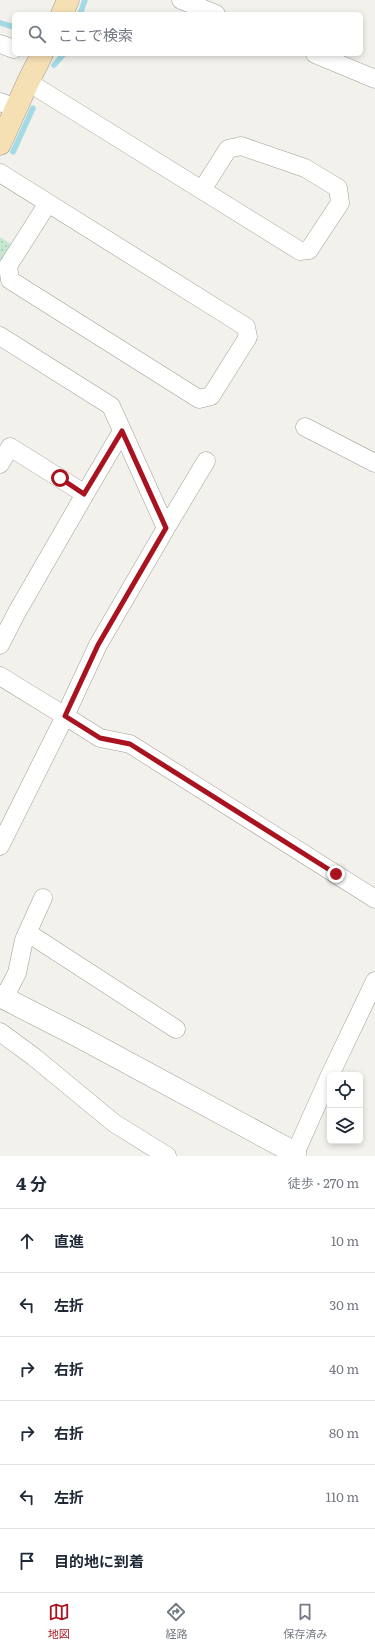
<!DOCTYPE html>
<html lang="ja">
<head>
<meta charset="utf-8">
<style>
  :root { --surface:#fff; --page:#f6f6f7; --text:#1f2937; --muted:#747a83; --line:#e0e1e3; --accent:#a8131f }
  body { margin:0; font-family:Literata,"Noto Sans JP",serif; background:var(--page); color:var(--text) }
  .controls { position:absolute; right:12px; bottom:12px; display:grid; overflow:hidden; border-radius:6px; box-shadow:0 2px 6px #0003 }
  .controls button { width:36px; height:36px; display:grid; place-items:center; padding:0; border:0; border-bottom:1px solid var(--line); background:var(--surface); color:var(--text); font:20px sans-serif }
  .stop { position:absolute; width:12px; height:12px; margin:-9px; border:3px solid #a8131f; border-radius:50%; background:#fff }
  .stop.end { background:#a8131f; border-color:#fff; box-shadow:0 1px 4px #0008 }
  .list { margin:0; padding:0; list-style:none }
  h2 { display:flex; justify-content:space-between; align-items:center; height:52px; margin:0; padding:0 16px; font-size:17px }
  h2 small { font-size:13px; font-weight:400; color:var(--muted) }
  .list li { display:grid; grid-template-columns:26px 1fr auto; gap:12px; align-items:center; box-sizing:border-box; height:64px; padding:0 16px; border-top:1px solid var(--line) }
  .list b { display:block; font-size:15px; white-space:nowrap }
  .list em { font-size:13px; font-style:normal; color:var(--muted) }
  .icon { flex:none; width:22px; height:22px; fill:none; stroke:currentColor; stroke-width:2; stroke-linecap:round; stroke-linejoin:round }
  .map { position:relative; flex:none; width:375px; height:1156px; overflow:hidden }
  .search { position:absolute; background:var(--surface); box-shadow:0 2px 6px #0003; left:12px; right:12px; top:12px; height:44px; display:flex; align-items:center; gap:10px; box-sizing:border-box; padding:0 14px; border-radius:6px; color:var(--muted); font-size:15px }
  .sheet { height:436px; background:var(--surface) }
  nav { display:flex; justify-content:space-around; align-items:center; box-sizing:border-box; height:56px; border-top:1px solid var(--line); background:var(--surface); font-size:11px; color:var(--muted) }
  nav a { display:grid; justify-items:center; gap:2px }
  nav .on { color:var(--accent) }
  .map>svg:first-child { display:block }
</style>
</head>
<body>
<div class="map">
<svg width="375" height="1156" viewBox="0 0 375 1156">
  <defs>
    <pattern id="park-dots" width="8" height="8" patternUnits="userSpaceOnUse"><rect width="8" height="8" fill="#c8e7d0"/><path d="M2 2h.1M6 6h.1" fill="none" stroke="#abc5b1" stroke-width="1.8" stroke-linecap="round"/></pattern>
  </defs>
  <rect width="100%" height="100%" fill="#f3f1eb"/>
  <path fill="url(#park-dots)" d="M0 237 11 244 0 261Z"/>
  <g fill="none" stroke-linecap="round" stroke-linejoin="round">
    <path stroke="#a3dae5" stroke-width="5.5" d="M80 14 85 0
      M0 23 14 27
      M54 65 64 54
      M13 152 33 108"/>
    <g stroke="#9e9d97" stroke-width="19">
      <path id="minor" d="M181 0 216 14
        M0 44 14 49
        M315 54 375 79
        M28 82 300 251 309 250 340 203 338 188 305 168 241 146 228 149 202 190
        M0 102 16 108
        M0 173 246 327 248 337 211 396 199 399 10 280 8 266 48 203
        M0 336 111 406 166 528 98 645 65 716 0 676
        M305 427 375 463
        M0 464 10 447 85 494 17 612 0 645
        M85 494 122 431
        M166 528 206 461
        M0 846 65 716 100 738 130 744 375 899
        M28 933 176 1029
        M4 998 17 973 24 940 43 898
        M0 1032 34 1057 114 1123 167 1156
        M330 1075 375 981
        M294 1156 330 1075"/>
    </g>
    <g stroke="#9e9d97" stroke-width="23">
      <path id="tertiary" d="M0 996 80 1037 295 1153"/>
    </g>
    <g stroke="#9e9d97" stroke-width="23">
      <path id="secondary" d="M62 14 68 0
        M0 144 28 82 42 54"/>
    </g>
    <use href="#minor" stroke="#fff" stroke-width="18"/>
    <use href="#tertiary" stroke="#fff" stroke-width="22"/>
    <use href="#secondary" stroke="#f5e0b4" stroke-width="22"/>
  </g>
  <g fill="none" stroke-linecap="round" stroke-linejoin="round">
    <path stroke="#a8131f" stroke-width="5" d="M60 478 84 494 122 431 166 528 98 645 65 716 100 738 130 744 336 874"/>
  </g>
</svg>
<div class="controls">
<button><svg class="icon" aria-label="locate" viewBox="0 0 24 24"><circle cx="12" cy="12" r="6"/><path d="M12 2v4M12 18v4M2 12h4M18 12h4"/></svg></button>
<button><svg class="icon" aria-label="layers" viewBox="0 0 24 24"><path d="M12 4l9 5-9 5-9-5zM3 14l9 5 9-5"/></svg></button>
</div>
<div class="stop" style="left:60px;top:478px"></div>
<div class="stop end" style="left:336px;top:874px"></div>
<div class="search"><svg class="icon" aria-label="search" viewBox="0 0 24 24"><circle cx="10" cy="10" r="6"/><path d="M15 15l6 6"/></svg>ここで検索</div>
</div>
<section class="sheet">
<h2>4 分<small>徒歩 · 270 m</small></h2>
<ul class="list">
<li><svg class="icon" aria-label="ahead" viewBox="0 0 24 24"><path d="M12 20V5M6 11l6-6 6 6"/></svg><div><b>直進</b></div><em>10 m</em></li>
<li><svg class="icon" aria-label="left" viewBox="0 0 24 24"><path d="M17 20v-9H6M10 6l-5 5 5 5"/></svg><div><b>左折</b></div><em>30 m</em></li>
<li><svg class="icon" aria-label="right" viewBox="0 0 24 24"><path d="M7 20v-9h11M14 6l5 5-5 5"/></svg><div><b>右折</b></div><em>40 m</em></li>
<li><svg class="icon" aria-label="right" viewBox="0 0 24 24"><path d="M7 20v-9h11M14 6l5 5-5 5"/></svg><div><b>右折</b></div><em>80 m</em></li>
<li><svg class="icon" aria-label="left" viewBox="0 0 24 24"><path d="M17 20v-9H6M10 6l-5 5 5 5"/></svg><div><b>左折</b></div><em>110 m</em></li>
<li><svg class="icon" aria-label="arrive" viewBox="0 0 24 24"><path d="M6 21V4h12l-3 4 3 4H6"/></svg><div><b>目的地に到着</b></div></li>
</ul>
</section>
<nav>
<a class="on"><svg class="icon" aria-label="map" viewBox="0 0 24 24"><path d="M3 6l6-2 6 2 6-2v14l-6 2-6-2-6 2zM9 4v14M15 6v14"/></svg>地図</a>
<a><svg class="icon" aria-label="directions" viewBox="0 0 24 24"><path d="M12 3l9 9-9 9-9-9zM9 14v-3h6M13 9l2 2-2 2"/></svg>経路</a>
<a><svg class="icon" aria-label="saved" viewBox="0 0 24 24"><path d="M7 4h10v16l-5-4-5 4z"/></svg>保存済み</a>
</nav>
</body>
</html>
